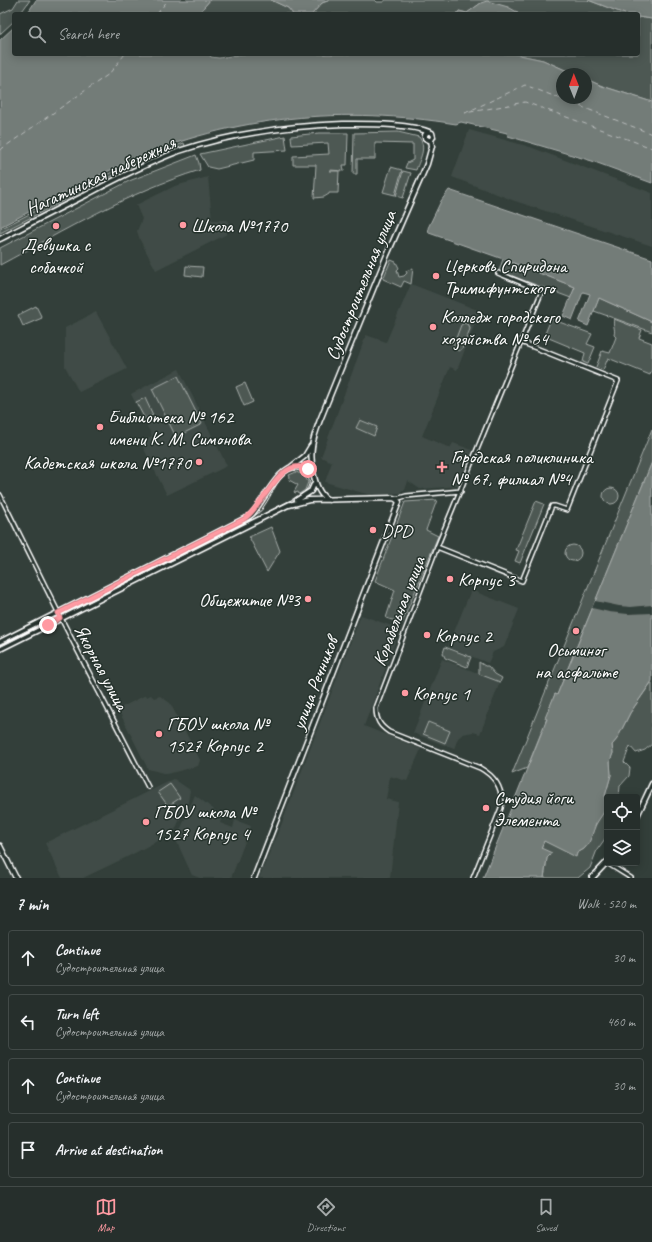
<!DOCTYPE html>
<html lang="en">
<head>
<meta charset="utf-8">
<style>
  :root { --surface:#262f2c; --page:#323b38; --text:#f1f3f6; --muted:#a4a9a9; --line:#424a48; --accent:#ff9aa2 }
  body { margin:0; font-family:Caveat,sans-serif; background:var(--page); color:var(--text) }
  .controls { position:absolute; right:12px; bottom:12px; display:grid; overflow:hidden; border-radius:4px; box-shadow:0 2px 10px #0003 }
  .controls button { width:36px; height:36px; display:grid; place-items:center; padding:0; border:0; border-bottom:1px solid var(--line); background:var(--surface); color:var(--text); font:20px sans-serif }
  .compass { position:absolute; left:556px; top:68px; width:36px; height:36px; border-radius:50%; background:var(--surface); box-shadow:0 2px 10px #0003; rotate:359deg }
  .stop { position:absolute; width:12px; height:12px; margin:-9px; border:3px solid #ff9aa2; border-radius:50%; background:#fff }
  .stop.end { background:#ff9aa2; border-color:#fff; box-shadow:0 1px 4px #0008 }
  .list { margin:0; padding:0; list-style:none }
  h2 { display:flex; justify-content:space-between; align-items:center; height:52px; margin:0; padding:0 16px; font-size:17px }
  h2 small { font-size:13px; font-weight:400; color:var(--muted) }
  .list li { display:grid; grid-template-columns:26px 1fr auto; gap:12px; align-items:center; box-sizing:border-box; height:56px; margin:0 8px 8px; padding:0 8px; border:1px solid var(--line); border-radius:4px }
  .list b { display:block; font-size:15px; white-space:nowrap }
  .list p { margin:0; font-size:13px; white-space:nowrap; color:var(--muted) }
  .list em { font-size:13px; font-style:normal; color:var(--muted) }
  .icon { flex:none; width:22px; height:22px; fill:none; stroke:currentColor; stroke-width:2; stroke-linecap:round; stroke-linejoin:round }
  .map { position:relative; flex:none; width:652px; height:878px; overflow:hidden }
  .search { position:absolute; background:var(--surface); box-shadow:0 2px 10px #0003; left:12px; right:12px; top:12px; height:44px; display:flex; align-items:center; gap:10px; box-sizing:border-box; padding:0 14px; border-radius:4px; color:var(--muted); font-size:15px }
  .sheet { height:308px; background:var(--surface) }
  nav { display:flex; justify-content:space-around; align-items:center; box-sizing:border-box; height:56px; border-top:1px solid var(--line); background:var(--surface); font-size:11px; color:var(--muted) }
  nav a { display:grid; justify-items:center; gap:2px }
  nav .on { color:var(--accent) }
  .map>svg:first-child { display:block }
</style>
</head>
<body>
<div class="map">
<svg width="652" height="878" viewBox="0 0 652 878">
  <rect width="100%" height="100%" fill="#333f3a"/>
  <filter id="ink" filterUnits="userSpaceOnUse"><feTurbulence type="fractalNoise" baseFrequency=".025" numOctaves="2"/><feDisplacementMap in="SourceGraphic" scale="8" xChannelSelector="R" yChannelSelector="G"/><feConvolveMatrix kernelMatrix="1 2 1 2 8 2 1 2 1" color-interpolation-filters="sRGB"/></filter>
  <g filter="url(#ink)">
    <path fill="#404c47" d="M469 130 530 147 652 193V246L515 201 452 177Z
      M208 177 212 220H228L227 234 156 270 140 240 137 231 142 219 136 205 175 186Z
      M411 284 480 311 457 370 450 367 422 436 450 448 453 443 472 450 458 486 420 489 408 481 405 490H402L400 493 370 495 325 482 332 462 321 457 366 335 386 342Z
      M96 312 127 369 79 392 65 366V328Z
      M179 369 227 466 167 495 142 445 144 440 152 436 131 394Z
      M471 590 519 609 504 647 493 652 488 663 448 647Z
      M361 615 400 629 364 726 421 749 407 781 390 776 386 799 398 802 390 878H259L282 823Z
      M442 659 500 682 480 734 473 732 463 734 458 738 454 749 413 733Z
      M146 695 147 697 151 695 154 698 160 696 170 703 200 760 198 766 167 774 148 769 118 709Z
      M174 779 190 790 188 802 174 832 131 855 83 878H62L45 843Z
      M195 795 222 816 220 823 233 828 235 820 251 826 231 878H200L192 875 176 840Z"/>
    <path fill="#4d5853" stroke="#a6aca9" d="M18 0H30L20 14H14V21L0 34V14L13 8Z
      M210 0H271L288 8 293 14H198Z
      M330 0H375L377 2H383L386 0H588L625 14H517V12L481 3 467 13 459 11 457 14H312L322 3Z
      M638 17 652 19V102L602 86 586 79V74H574L543 60 515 54H638Z
      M398 132 419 137C427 148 420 158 416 170L405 168 407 163 413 160V144L375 143V159H357V174H353L354 133Z
      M319 133H348L347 165H343L344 171 330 170V171H339L338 193H329V194L324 197 314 198 316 165H293V156L329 154 328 143 292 145 291 136Z
      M285 136 287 150 254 152V160L217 169 208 167 200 154Z
      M184 143 185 146 128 168 0 233V229L128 164Z
      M196 155 199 163 200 170C129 192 65 230 0 265V248L129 181Z
      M391 167 402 170 395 195 383 192Z
      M403 171 411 173 403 198 396 196Z
      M503 259 575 287 571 298 499 271Z
      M391 260 396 262 399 268 397 270 399 277 404 276 407 273 406 271 413 268 411 284 404 281 401 287 383 279Z
      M186 266 203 267 202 277 185 275Z
      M599 298 652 322V332L594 311Z
      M36 306 42 318 23 326 18 315Z
      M551 319 592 334 587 344 595 347 588 364 583 362 585 353 544 336Z
      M614 319 642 330 639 338 652 343V369L650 375 608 358 603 370 596 367 602 351 610 353 616 337 614 335C616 329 612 325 614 319Z
      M464 323 469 325 470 329 462 349 459 351 454 349 453 346 461 325Z
      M178 376 202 424 176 437 152 389Z
      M245 383 253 402 244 406 236 387Z
      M145 398 153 415 145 419 136 402Z
      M360 420 377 427 374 436 356 428Z
      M652 429V462L557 695 555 694 546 718H547L527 768 512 774Z
      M296 472 304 475 308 482 305 490 299 494 298 492 295 493 294 492 298 485 289 480 290 477 289 475Z
      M603 496a8 8 0 1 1 16 0a8 8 0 1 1-16 0Z
      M437 500 426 530 438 536 402 623 386 618 395 590 375 581 405 502Z
      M536 501 544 504 520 563 515 561 519 551 516 550Z
      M271 527 280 551 267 572 249 537Z
      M565 553a8 8 0 1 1 16 0a8 8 0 1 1-16 0Z
      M445 647 471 657 467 667 445 658 443 653Z
      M479 662 485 666H488L495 674 502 678 500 682 479 674Z
      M651 683H652V744L645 750 636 753 630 746 624 762 630 768 629 776 620 786 619 797H607V801L605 796 611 775 610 761 613 753 612 745 617 739 630 713Z
      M428 722 450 731 445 743 423 734Z
      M170 784 180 798 168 806 158 792Z
      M607 804V836L597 850 590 868 578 878H544L547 858 541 848 544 841 577 853 584 849 589 843 591 833Z"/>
    <path fill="#737b78" stroke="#abb0ae" d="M36 0H210L198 14H27Z
      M271 0H330L322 3 312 14H293L288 8Z
      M588 0H652V19L638 17V14H625Z
      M487 1 508 7 517 12V14H457L459 11 467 13 481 3Z
      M14 27V54H209L211 57 219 58 243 54H515L543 60 574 74H562V98H586V79L602 86 652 102V183L592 161 508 136 507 133 461 122 456 124C345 106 233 115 130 161 85 181 43 205 0 227V40Z
      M449 190 652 259V322L599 298 588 326 579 322 590 294 583 292 572 320 563 316 575 287 503 259 429 233 428 228 441 201Z
      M652 462V681L630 713 617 739 612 745 613 753 610 761 611 775 605 796 607 801 606 809 596 824 589 843 584 849 577 853 576 857 544 841 541 848 552 853 547 858 544 878H483L547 719 545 718 555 694 557 695Z"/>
    <path fill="#333f3a" d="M595 601 619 606 631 607 652 605V613L628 614 609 612 592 608Z"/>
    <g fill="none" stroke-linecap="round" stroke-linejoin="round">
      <path stroke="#b9bdbc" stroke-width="1" stroke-dasharray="5 4" stroke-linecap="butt" d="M157 14 168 0
        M652 134 525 85 465 113 525 102 652 148
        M0 150 109 74 125 54"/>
      <g stroke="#fff" stroke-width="6">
        <path id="minor" d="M0 495 64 624 148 787
          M396 499 406 496 461 491
          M437 547 522 581 552 506H555L567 510 618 381 521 342
          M607 863 631 878
          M473 878 501 808C504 790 496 777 480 768L389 732C380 726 376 720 376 708L437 547 542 291 498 273"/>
      </g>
      <g stroke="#fff" stroke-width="7">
        <path id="tertiary" d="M427 132 425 135V138L429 140H431
          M0 239C29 224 57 209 86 195 116 179 147 163 179 151 232 133 288 126 343 124 369 124 409 123 432 133L433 137 431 140 432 146 427 164 387 255 320 420C317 428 313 438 312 447 310 462 314 494 329 500
          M291 467 305 456 311 446
          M297 500 311 491 315 482
          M0 642 244 519C247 518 250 516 252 514 264 501 280 462 301 466 307 467 311 470 313 475
          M0 649 290 504
          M637 816 652 784
          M0 846 16 878
          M254 878 399 502 396 499 393 498 309 500 289 505
          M592 878 607 862"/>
      </g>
      <use href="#minor" stroke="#26332d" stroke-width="3"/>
      <use href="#tertiary" stroke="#26332d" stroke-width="4"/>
      <path stroke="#fff" stroke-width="1" d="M0 644 253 517C257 514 262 511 264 506 272 495 276 481 287 473 302 463 323 483 297 497L0 647"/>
    </g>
  </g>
  <g fill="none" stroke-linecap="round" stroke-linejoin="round" filter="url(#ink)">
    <path stroke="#ff9aa2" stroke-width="5" d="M48 625 60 618 58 613 244 519C264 506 280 455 308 469"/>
  </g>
  <g fill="#ff9aa2" stroke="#26332d" stroke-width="1.5">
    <circle cx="183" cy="225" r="4"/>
    <circle cx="56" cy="226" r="4"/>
    <circle cx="436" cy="276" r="4"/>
    <circle cx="433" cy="327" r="4"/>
    <circle cx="100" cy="427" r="4"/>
    <circle cx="199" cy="462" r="4"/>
    <path d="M440 461h4v4h4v4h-4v4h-4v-4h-4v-4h4z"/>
    <circle cx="373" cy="530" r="4"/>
    <circle cx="450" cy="579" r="4"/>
    <circle cx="308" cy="599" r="4"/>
    <circle cx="576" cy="631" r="4"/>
    <circle cx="427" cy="635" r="4"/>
    <circle cx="405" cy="693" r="4"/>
    <circle cx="159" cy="734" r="4"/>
    <circle cx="486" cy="808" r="4"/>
    <circle cx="146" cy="822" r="4"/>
  </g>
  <g text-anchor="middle" stroke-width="3" stroke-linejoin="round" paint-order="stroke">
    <g font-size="19" fill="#fff" stroke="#26332d">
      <text transform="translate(100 175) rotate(-25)" y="7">Нагатинская набережная</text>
      <text transform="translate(360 285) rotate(-68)" y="7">Судостроительная улица</text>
      <text transform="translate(398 611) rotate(-69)" y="7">Корабельная улица</text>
      <text transform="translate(102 667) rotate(62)" y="7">Якорная улица</text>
      <text transform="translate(314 683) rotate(-69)" y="7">улица Речников</text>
    </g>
    <g font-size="19" fill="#fff" stroke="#26332d" text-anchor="start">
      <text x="191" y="232">Школа №1770</text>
      <text x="56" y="251" text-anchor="middle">Девушка с<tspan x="56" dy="22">собачкой</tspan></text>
      <text x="444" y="272">Церковь Спиридона<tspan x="444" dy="22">Тримифунтского</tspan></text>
      <text x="441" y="323">Колледж городского<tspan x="441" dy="22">хозяйства № 64</tspan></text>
      <text x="108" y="423">Библиотека № 162<tspan x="108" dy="22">имени К. М. Симонова</tspan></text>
      <text x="451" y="463">Городская поликлиника<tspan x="451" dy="22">№ 67, филиал №4</tspan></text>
      <text x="191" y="469" text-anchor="end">Кадетская школа №1770</text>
      <text x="381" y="537">DPD</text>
      <text x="458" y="586">Корпус 3</text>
      <text x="300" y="606" text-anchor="end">Общежитие №3</text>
      <text x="435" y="642">Корпус 2</text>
      <text x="576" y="656" text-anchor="middle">Осьминог<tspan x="576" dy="22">на асфальте</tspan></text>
      <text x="413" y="700">Корпус 1</text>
      <text x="167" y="730">ГБОУ школа №<tspan x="167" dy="22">1527 Корпус 2</tspan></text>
      <text x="494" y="804">Студия йоги<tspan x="494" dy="22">Элемента</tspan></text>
      <text x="154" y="818">ГБОУ школа №<tspan x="154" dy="22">1527 Корпус 4</tspan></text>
    </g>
  </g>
</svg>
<div class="controls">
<button><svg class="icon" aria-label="locate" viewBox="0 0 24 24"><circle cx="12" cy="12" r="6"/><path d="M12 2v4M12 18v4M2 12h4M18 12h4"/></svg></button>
<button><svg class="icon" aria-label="layers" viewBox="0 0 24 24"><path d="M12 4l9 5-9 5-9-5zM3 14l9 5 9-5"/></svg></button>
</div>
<svg class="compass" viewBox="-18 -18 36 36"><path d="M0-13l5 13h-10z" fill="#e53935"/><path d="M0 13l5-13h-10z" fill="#a4a9a9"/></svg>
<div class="stop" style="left:308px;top:469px"></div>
<div class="stop end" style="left:48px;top:625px"></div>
<div class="search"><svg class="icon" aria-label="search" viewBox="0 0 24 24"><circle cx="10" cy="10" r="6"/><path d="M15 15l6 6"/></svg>Search here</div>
</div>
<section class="sheet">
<h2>7 min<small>Walk · 520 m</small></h2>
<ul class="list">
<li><svg class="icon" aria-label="ahead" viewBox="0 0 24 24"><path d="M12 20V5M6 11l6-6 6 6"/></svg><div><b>Continue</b><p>Судостроительная улица</p></div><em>30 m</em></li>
<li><svg class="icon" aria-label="left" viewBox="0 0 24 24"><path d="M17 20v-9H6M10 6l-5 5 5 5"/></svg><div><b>Turn left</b><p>Судостроительная улица</p></div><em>460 m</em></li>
<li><svg class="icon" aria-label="ahead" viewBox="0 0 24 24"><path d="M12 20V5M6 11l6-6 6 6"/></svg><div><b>Continue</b><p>Судостроительная улица</p></div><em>30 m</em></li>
<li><svg class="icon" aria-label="arrive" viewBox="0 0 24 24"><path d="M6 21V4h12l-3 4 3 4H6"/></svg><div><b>Arrive at destination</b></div></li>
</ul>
</section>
<nav>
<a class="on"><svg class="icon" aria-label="map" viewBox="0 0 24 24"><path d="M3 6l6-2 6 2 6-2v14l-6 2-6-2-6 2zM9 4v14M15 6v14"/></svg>Map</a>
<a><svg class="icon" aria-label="directions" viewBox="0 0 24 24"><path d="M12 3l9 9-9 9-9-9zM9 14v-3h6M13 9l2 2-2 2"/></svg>Directions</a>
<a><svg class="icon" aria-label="saved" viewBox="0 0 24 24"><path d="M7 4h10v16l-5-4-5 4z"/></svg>Saved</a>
</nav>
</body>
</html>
